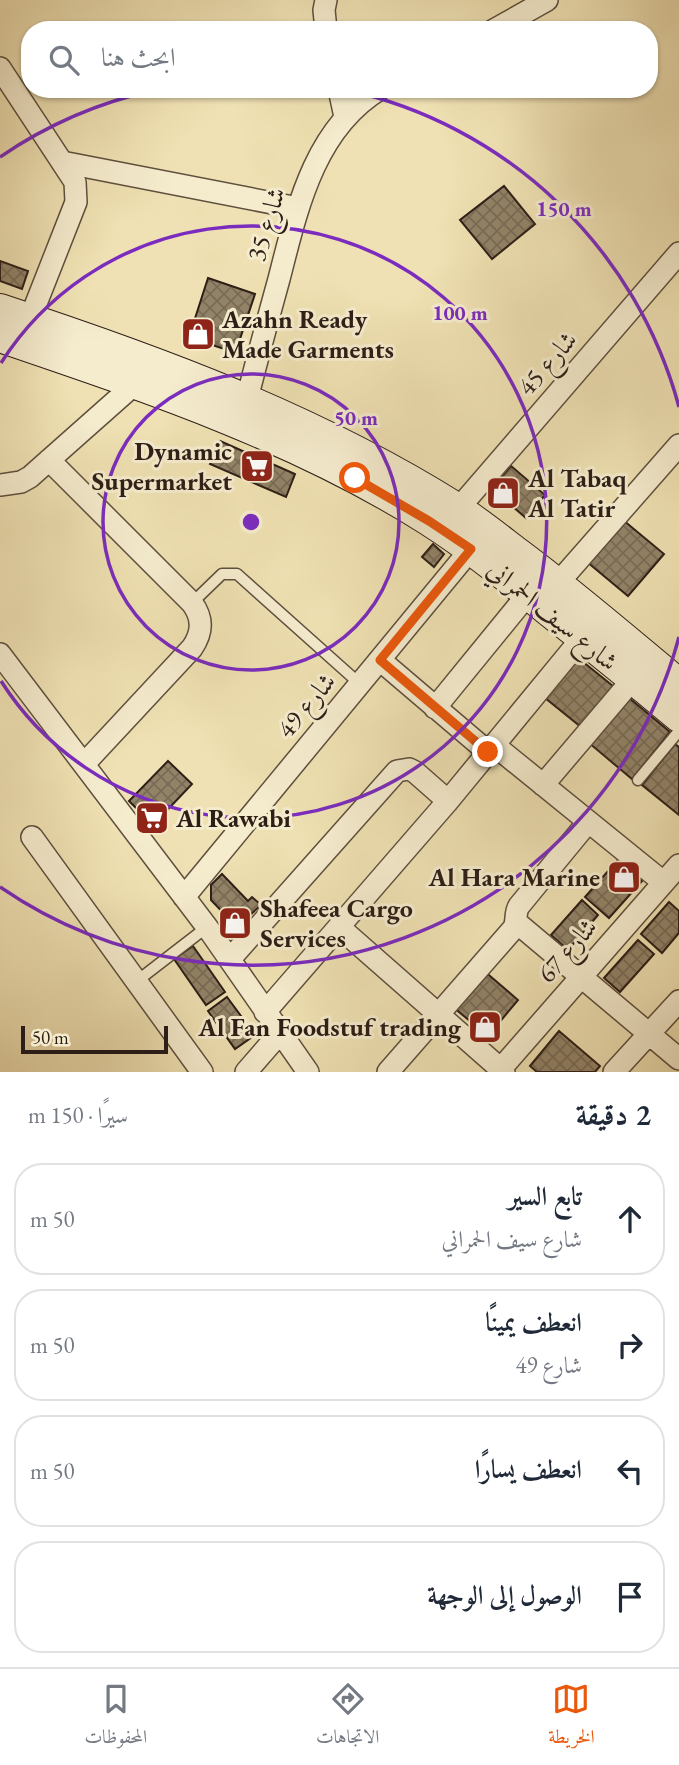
<!DOCTYPE html>
<html lang="ar">
<head>
<meta charset="utf-8">
<style>
  :root { --surface:#fff; --page:#f2f2f3; --text:#1f2937; --muted:#747a83; --line:#e0e1e3; --accent:#ea580c }
  body { margin:0; font-family:"EB Garamond",Amiri,serif; background:var(--page); color:var(--text); direction:rtl }
  .scale { position:absolute; left:21px; bottom:18px; width:147px; box-sizing:border-box; padding-left:7px; border:4px solid #2d1e17; border-top:0; font-size:19px; line-height:24px; white-space:nowrap; color:#2d1e17; -webkit-text-stroke:5px #f5ecce; paint-order:stroke }
  .stop { position:absolute; width:21px; height:21px; margin:-16px; border:5px solid #ea580c; border-radius:50%; background:#fff }
  .stop.end { background:#ea580c; border-color:#fff; box-shadow:0 2px 7px #0008 }
  .list { margin:0; padding:0; list-style:none }
  h2 { display:flex; justify-content:space-between; align-items:center; height:91px; margin:0; padding:0 28px; font-size:30px }
  h2 small { font-size:23px; font-weight:400; color:var(--muted) }
  .list li { display:grid; grid-template-columns:46px 1fr auto; gap:21px; align-items:center; box-sizing:border-box; height:112px; margin:0 14px 14px; padding:0 14px; border:2px solid var(--line); border-radius:28px }
  .list b { display:block; font-size:26px; white-space:nowrap }
  .list p { margin:0; font-size:23px; white-space:nowrap; color:var(--muted) }
  .list em { font-size:23px; font-style:normal; color:var(--muted) }
  .icon { flex:none; width:38px; height:38px; fill:none; stroke:currentColor; stroke-width:2; stroke-linecap:round; stroke-linejoin:round }
  .map { position:relative; flex:none; width:679px; height:1072px; overflow:hidden; direction:ltr }
  .search { position:absolute; background:var(--surface); box-shadow:0 2px 5px #0004; left:21px; right:21px; top:21px; height:77px; display:flex; align-items:center; gap:18px; box-sizing:border-box; padding:0 24px; border-radius:28px; color:var(--muted); font-size:26px }
  .sheet { height:595px; background:var(--surface) }
  nav { display:flex; justify-content:space-around; align-items:center; box-sizing:border-box; height:98px; border-top:2px solid var(--line); background:var(--surface); font-size:19px; color:var(--muted) }
  nav a { display:grid; justify-items:center; gap:4px }
  nav .on { color:var(--accent) }
  .map>svg:first-child { display:block }
</style>
</head>
<body>
<div class="map">
<svg width="679" height="1072" viewBox="0 0 679 1072">
  <defs>
    <pattern id="building-cross-hatch" width="8" height="8" patternUnits="userSpaceOnUse" patternTransform="scale(1.75)"><rect width="8" height="8" fill="#928368"/><path d="M0 0l8 8M0 8l8-8" fill="none" stroke="#786b55"/></pattern>
  </defs>
  <rect width="100%" height="100%" fill="#efe1b3"/>
  <filter id="stains"><feTurbulence type="fractalNoise" baseFrequency=".00286" numOctaves="4"/><feColorMatrix values="0 0 0 0 .2 0 0 0 0 .09 0 0 0 0 .02 0 0 0 .5 -.17"/></filter>
  <radialGradient id="worn" r=".72"><stop offset=".6" stop-color="#630" stop-opacity="0"/><stop offset="1" stop-color="#630" stop-opacity=".3"/></radialGradient>
  <path fill="url(#building-cross-hatch)" stroke="#2d1e17" stroke-width="2" d="M504 186 535 224 492 259 460 220Z
    M0 261 28 271 22 289 0 281Z
    M208 278 255 294 238 345 224 349 189 337Z
    M220 441 295 474 286 497 210 464Z
    M511 466 545 495 526 518 498 494 496 483Z
    M623 520 664 554 628 596 587 562Z
    M433 544 444 554 434 567 422 557Z
    M572 653 619 691 586 731 539 693Z
    M628 697 670 732 632 779 589 743Z
    M675 744 679 747V815L642 785Z
    M168 761 192 784 153 825 129 801Z
    M618 860 642 881 609 918 585 897Z
    M222 874 248 901 252 897 261 905 237 927 211 900V885Z
    M582 900 598 915 568 950 551 935Z
    M669 902 679 911V933L662 953 641 934Z
    M638 940 654 954 620 992 604 978Z
    M193 946 225 992 206 1005 174 959Z
    M483 970 518 1000 488 1036 453 1007Z
    M227 997 255 1035 235 1049 208 1011Z
    M559 1031 600 1066 595 1072H537L530 1066Z"/>
  <g fill="none" stroke-linecap="round" stroke-linejoin="round">
    <g stroke="#5e4f3e" stroke-width="13">
      <path id="lane" d="M192 603 222 574H237L360 684
        M638 780 679 731
        M137 981 207 927"/>
    </g>
    <g stroke="#5e4f3e" stroke-width="24">
      <path id="street" d="M326 0 324 10 326 30
        M494 30 547 0
        M0 68 75 182 76 202 30 319
        M339 89 345 117
        M62 162 298 208
        M247 399C257 359 268 319 279 279 297 209 314 129 380 89
        M49 460 192 603C203 618 203 632 192 648L84 764
        M0 485 21 482 30 477 136 383
        M458 509 679 253
        M558 583 679 445
        M0 654 207 927 308 1072
        M380 660 488 752
        M435 708 528 594
        M494 745 663 882
        M543 785 633 679
        M32 837 202 1072
        M184 897 471 549
        M516 922 679 1059
        M339 927 504 1072
        M230 959 397 771 409 769 415 772 448 801
        M265 1012 448 801 582 638
        M246 1072 279 1034
        M388 1072 513 929C518 922 514 914 519 906L588 822
        M498 1072 679 865
        M614 1072 679 1001"/>
    </g>
    <g stroke="#2d1e17" stroke-width="32">
      <path id="secondary" d="M0 309C158 361 313 418 455 507 477 521 498 538 519 554 574 595 626 640 679 684
        M0 337C147 387 297 437 428 520 472 548 512 581 551 613 594 647 637 682 679 717"/>
    </g>
    <use href="#lane" stroke="#f5ecce" stroke-width="10"/>
    <use href="#street" stroke="#f5ecce" stroke-width="21"/>
    <use href="#secondary" stroke="#f5ecce" stroke-width="30"/>
  </g>
  <g fill="none" stroke-linecap="round" stroke-linejoin="round">
    <path stroke="#ea580c" stroke-width="9" d="M355 478 429 521 471 549 380 660 488 752"/>
  </g>
  <g fill="none" stroke="#7b2cbf" stroke-width="3.5">
    <circle cx="251" cy="522" r="148"/>
    <path d="M1 363A296 296 0 1 1 1 681"/>
    <path d="M679 637A443 443 0 0 1 0 887M0 157A443 443 0 0 1 155 90M347 90A443 443 0 0 1 679 407"/>
  </g>
  <defs>
    <g id="shop-square" transform="scale(1.75)"><rect x="-9" y="-9" width="18" height="18" rx="4" fill="#8f2418" stroke="#f5ecce"/><path d="M-5-2.5h2.3a2.7 3.5 0 0 1 5.4 0H5L5.5 6h-11ZM-1.5-2.5h3a1.5 2.3 0 0 0-3 0Z" fill="#fff"/></g>
    <g id="supermarket-square" transform="scale(1.75)"><rect x="-9" y="-9" width="18" height="18" rx="4" fill="#8f2418" stroke="#f5ecce"/><path d="M-6-5.5h2.5l.6 2H6L4.5 2H-2.5L-4.4-4H-6ZM-1.5 3.2a1.3 1.3 0 1 0 .1 0ZM3 3.2a1.3 1.3 0 1 0 .1 0Z" fill="#fff"/></g>
  </defs>
  <g fill-rule="evenodd">
    <use href="#shop-square" x="198" y="334"/>
    <use href="#supermarket-square" x="257" y="466"/>
    <use href="#shop-square" x="503" y="493"/>
    <use href="#supermarket-square" x="152" y="818"/>
    <use href="#shop-square" x="624" y="877"/>
    <use href="#shop-square" x="235" y="923"/>
    <use href="#shop-square" x="485" y="1027"/>
  </g>
  <g text-anchor="middle" stroke-width="6" stroke-linejoin="round" paint-order="stroke">
    <g font-size="26" fill="#2d1e17" stroke="#f5ecce">
      <text transform="translate(266 224) rotate(-73)" y="9">شارع 35</text>
      <text transform="translate(547 363) rotate(-49)" y="9">شارع 45</text>
      <text transform="translate(553 615) rotate(39)" y="9">شارع سيف الحمراني</text>
      <text transform="translate(306 705) rotate(-50)" y="9">شارع 49</text>
      <text transform="translate(567 950) rotate(-49)" y="9">شارع 67</text>
    </g>
    <g font-size="26" font-weight="bold" fill="#2d1e17" stroke="#f5ecce" text-anchor="start">
      <text x="222" y="328">Azahn Ready<tspan x="222" dy="30">Made Garments</tspan></text>
      <text x="232" y="460" text-anchor="end">Dynamic<tspan x="232" dy="30">Supermarket</tspan></text>
      <text x="528" y="487">Al Tabaq<tspan x="528" dy="30">Al Tatir</tspan></text>
      <text x="176" y="827">Al Rawabi</text>
      <text x="600" y="886" text-anchor="end">Al Hara Marine</text>
      <text x="260" y="917">Shafeea Cargo<tspan x="260" dy="30">Services</tspan></text>
      <text x="461" y="1036" text-anchor="end">Al Fan Foodstuf trading</text>
    </g>
  </g>
  <circle cx="251" cy="522" r="10" fill="#7b2cbf" stroke="#f5ecce" stroke-width="3.5"/>
  <g font-size="21" text-anchor="middle" font-weight="bold" fill="#7b2cbf" stroke="#f5ecce" stroke-width="6" stroke-linejoin="round" paint-order="stroke">
    <text x="564" y="216">150 m</text>
    <text x="460" y="320">100 m</text>
    <text x="356" y="425">50 m</text>
  </g>
  <rect width="100%" height="100%" filter="url(#stains)"/>
  <rect width="100%" height="100%" fill="url(#worn)"/>
</svg>
<div class="scale">50 m</div>
<div class="stop" style="left:355px;top:478px"></div>
<div class="stop end" style="left:488px;top:752px"></div>
<div class="search"><svg class="icon" aria-label="search" viewBox="0 0 24 24"><circle cx="10" cy="10" r="6"/><path d="M15 15l6 6"/></svg>ابحث هنا</div>
</div>
<section class="sheet">
<h2>2 دقيقة<small>سيرًا · 150 m</small></h2>
<ul class="list">
<li><svg class="icon" aria-label="ahead" viewBox="0 0 24 24"><path d="M12 20V5M6 11l6-6 6 6"/></svg><div><b>تابع السير</b><p>شارع سيف الحمراني</p></div><em>50 m</em></li>
<li><svg class="icon" aria-label="right" viewBox="0 0 24 24"><path d="M7 20v-9h11M14 6l5 5-5 5"/></svg><div><b>انعطف يمينًا</b><p>شارع 49</p></div><em>50 m</em></li>
<li><svg class="icon" aria-label="left" viewBox="0 0 24 24"><path d="M17 20v-9H6M10 6l-5 5 5 5"/></svg><div><b>انعطف يسارًا</b></div><em>50 m</em></li>
<li><svg class="icon" aria-label="arrive" viewBox="0 0 24 24"><path d="M6 21V4h12l-3 4 3 4H6"/></svg><div><b>الوصول إلى الوجهة</b></div></li>
</ul>
</section>
<nav>
<a class="on"><svg class="icon" aria-label="map" viewBox="0 0 24 24"><path d="M3 6l6-2 6 2 6-2v14l-6 2-6-2-6 2zM9 4v14M15 6v14"/></svg>الخريطة</a>
<a><svg class="icon" aria-label="directions" viewBox="0 0 24 24"><path d="M12 3l9 9-9 9-9-9zM9 14v-3h6M13 9l2 2-2 2"/></svg>الاتجاهات</a>
<a><svg class="icon" aria-label="saved" viewBox="0 0 24 24"><path d="M7 4h10v16l-5-4-5 4z"/></svg>المحفوظات</a>
</nav>
</body>
</html>
